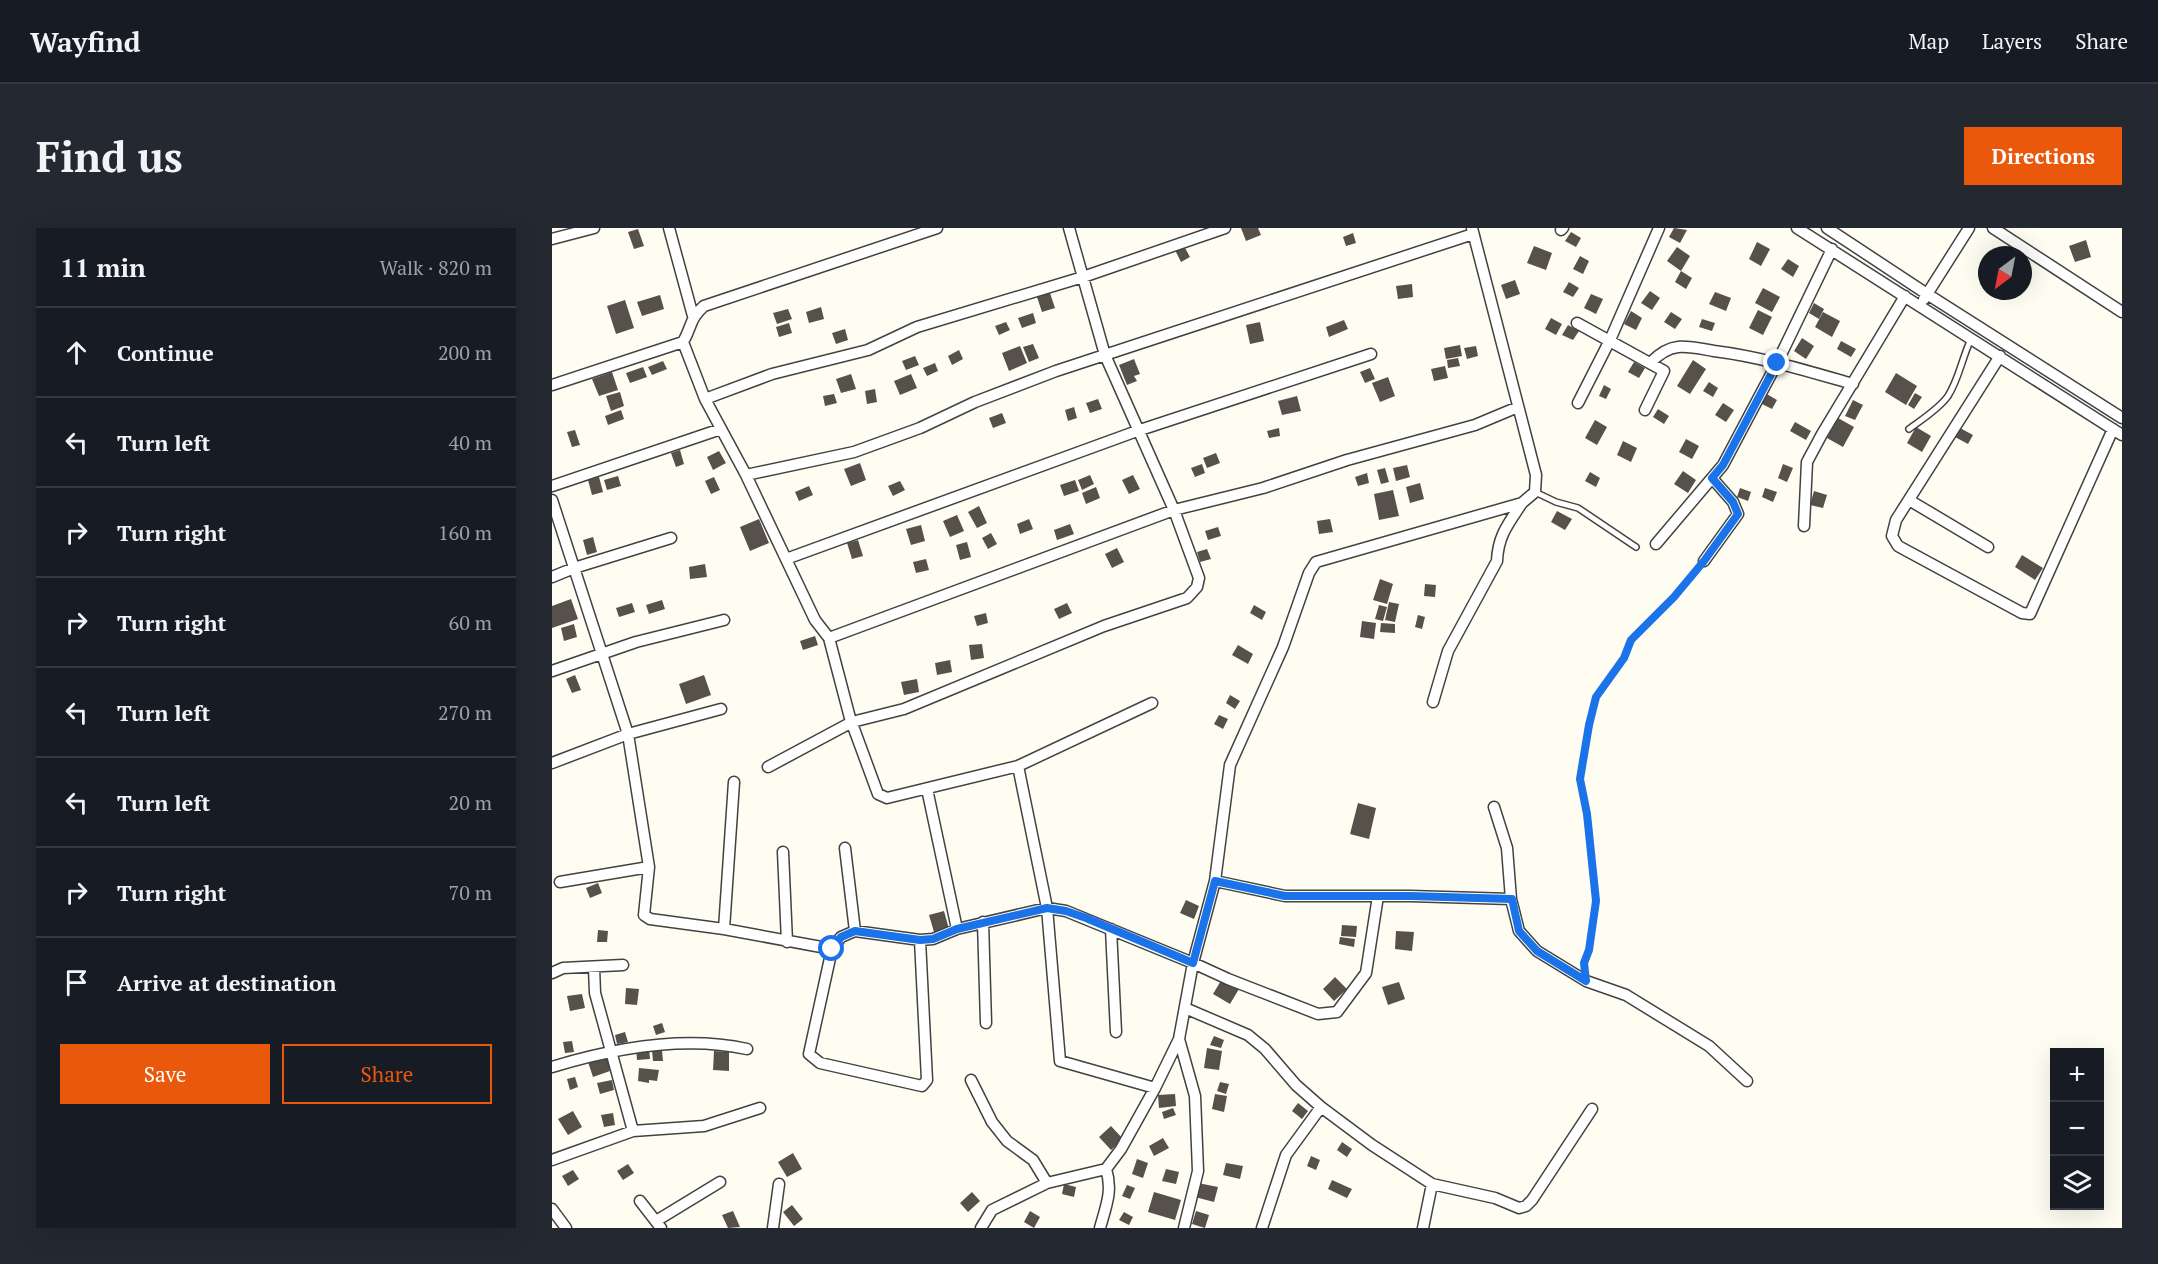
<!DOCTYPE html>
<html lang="en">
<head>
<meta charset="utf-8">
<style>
  :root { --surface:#171b24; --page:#242831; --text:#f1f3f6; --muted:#9ea1a6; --line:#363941; --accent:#ea580c }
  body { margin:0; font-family:"PT Serif",serif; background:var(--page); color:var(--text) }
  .controls { position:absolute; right:18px; bottom:18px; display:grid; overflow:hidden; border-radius:0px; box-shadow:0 6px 24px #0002 }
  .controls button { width:54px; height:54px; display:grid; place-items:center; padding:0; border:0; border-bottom:2px solid var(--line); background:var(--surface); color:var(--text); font:30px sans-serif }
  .compass { position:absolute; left:1426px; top:18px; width:54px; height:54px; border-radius:50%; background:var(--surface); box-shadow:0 6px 24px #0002; rotate:212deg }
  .stop { position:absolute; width:18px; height:18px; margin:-14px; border:4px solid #1a73e8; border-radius:50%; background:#fff }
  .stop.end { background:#1a73e8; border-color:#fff; box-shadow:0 2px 6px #0008 }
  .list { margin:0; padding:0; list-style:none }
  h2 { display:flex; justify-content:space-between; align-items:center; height:78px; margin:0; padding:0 24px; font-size:26px }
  h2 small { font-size:20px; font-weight:400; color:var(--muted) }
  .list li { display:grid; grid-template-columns:39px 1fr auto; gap:18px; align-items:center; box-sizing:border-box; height:90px; padding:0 24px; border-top:2px solid var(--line) }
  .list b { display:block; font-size:22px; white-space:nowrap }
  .list em { font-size:20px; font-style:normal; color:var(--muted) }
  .actions { display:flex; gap:12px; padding:18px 24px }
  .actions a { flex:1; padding:14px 0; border:2px solid var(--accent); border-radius:0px; text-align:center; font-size:21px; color:var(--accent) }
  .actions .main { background:var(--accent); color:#fff }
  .icon { flex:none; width:33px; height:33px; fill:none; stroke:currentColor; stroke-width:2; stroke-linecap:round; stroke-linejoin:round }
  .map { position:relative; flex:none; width:1570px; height:1000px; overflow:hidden; border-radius:0px }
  header { display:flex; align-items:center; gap:36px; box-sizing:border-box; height:84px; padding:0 30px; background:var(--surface); border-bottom:2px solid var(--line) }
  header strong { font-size:28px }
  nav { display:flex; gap:33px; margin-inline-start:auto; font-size:21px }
  .intro { display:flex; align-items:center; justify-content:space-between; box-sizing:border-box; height:144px; padding:0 36px }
  h1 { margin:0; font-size:42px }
  .button { padding:15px 27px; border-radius:0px; background:var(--accent); color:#fff; font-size:21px; font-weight:700 }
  main { display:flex; gap:36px; padding:0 36px }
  aside { flex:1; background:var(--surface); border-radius:0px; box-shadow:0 6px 24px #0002 }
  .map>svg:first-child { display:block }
</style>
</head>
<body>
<header>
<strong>Wayfind</strong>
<nav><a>Map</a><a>Layers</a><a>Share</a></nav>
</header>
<div class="intro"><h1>Find us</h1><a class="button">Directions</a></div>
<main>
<aside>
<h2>11 min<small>Walk · 820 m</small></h2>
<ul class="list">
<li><svg class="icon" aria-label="ahead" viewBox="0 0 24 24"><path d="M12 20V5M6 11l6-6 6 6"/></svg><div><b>Continue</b></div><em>200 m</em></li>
<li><svg class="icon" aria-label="left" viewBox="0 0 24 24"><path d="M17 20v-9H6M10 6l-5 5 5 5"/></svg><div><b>Turn left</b></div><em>40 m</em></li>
<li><svg class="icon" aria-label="right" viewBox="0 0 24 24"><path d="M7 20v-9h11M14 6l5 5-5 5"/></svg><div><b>Turn right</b></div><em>160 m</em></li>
<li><svg class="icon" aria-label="right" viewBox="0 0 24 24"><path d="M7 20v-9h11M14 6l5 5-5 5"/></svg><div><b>Turn right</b></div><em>60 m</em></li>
<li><svg class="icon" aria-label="left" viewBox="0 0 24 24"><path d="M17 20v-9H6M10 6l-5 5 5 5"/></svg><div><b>Turn left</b></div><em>270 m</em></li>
<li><svg class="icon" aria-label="left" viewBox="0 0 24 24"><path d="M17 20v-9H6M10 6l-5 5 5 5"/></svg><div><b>Turn left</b></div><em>20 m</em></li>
<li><svg class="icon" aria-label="right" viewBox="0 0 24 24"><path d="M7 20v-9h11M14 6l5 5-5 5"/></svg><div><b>Turn right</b></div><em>70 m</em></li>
<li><svg class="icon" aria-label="arrive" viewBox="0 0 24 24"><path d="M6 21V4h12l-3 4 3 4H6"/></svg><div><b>Arrive at destination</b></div></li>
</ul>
<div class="actions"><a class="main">Save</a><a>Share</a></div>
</aside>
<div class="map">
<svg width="1570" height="1000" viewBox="0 0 1570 1000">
  <rect width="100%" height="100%" fill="#fffcf2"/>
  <path fill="#57514c" d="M689 0H706L709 7 694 13Z
    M1122 0 1135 2 1128 15 1117 9Z
    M86 1 92 18 82 21 76 4Z
    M1019 4 1029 10 1024 19 1013 13Z
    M801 5 804 15 794 18 791 9Z
    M1534 12 1539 29 1523 34 1517 18Z
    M1205 14 1218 21 1209 38 1197 31Z
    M632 18 638 29 629 34 623 22Z
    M982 18 1000 25 994 42 975 35Z
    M1125 19 1138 28 1129 43 1115 33Z
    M1028 28 1037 33 1031 46 1021 41Z
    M1236 31 1247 38 1241 49 1229 41Z
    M1129 43 1140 50 1134 61 1123 54Z
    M963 52 968 66 954 71 949 57Z
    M1017 54 1027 60 1021 69 1011 64Z
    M860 56 861 69 846 71 844 58Z
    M1211 60 1228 69 1220 84 1203 75Z
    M497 62 503 80 490 84 484 66Z
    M1098 63 1108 70 1100 82 1089 75Z
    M1163 64 1179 70 1174 83 1157 76Z
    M1039 66 1051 71 1044 86 1032 80Z
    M108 67 112 81 90 88 85 74Z
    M73 72 82 100 64 106 55 78Z
    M1262 75 1272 81 1267 91 1257 85Z
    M269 79 272 91 257 95 254 84Z
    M236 81 240 91 225 96 221 85Z
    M1206 82 1220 89 1211 107 1197 100Z
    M1079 83 1090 90 1084 102 1072 96Z
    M1119 84 1130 91 1123 101 1112 94Z
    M1271 84 1288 93 1280 109 1263 99Z
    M481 85 484 95 470 100 466 90Z
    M999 90 1010 96 1004 107 993 101Z
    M1150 91 1163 95 1160 103 1147 99Z
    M792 92 796 101 777 109 774 99Z
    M454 94 458 102 447 107 443 98Z
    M708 94 712 113 698 116 694 97Z
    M237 95 240 105 227 109 224 99Z
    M1016 97 1027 103 1021 112 1010 107Z
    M293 101 296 112 284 116 280 105Z
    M1250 110 1262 118 1254 131 1242 123Z
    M1289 113 1304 121 1299 129 1285 121Z
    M481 116 487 130 477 134 471 119Z
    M908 117 910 128 894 131 892 120Z
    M468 118 475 135 457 143 450 125Z
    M924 118 926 128 915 131 912 120Z
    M407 122 411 131 400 137 396 128Z
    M363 128 367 137 354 142 350 133Z
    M906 130 908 138 896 140 895 132Z
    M582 131 588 146 582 148 585 153 575 157 567 137Z
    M1141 132 1154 141 1138 166 1125 158Z
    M111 133 115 141 100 147 96 139Z
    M1082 134 1093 140 1087 150 1076 144Z
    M383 135 386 143 375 148 371 140Z
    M893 138 896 150 882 153 879 141Z
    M91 139 95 149 78 155 74 145Z
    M818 140 823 151 813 155 808 144Z
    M60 144 66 162 47 168 40 151Z
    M1344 145 1365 158 1354 177 1333 164Z
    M299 146 304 161 289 165 284 151Z
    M359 146 365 160 348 167 342 153Z
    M836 149 843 168 828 174 820 155Z
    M1157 154 1166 160 1161 169 1151 163Z
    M1052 157 1059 161 1054 171 1047 168Z
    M323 161 325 174 315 176 313 163Z
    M68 164 72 178 59 183 54 168Z
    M1213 165 1225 172 1220 181 1208 175Z
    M1363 165 1370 169 1362 181 1356 177Z
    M282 166 285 175 273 178 271 168Z
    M745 168 749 183 730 187 726 173Z
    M546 171 550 181 538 185 534 175Z
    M1301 172 1311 177 1303 192 1293 188Z
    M1171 175 1182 182 1174 194 1163 187Z
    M522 179 525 190 516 193 513 182Z
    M1106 181 1117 188 1112 196 1101 189Z
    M69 182 72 191 56 197 53 188Z
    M450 185 454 195 441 200 437 190Z
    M1286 190 1302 199 1291 219 1275 210Z
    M1043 192 1055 199 1045 217 1033 210Z
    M1243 194 1259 203 1254 212 1238 203Z
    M1364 199 1379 208 1370 224 1355 215Z
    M727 200 728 208 717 210 715 203Z
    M1408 200 1421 207 1416 216 1403 209Z
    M23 202 28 217 20 219 15 204Z
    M1134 211 1147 218 1140 231 1127 224Z
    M1071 213 1085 220 1079 234 1065 227Z
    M128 222 132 236 124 239 119 225Z
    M167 223 174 235 161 242 155 229Z
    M664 225 668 235 655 240 651 230Z
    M308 235 314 252 299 258 292 241Z
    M650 236 653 245 643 249 639 240Z
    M1231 236 1241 240 1235 254 1226 250Z
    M855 237 858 249 844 253 841 240Z
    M833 240 837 254 829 256 825 242Z
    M1131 243 1144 252 1136 265 1122 256Z
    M1038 244 1048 250 1044 259 1033 253Z
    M815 245 817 255 806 258 803 249Z
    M538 247 542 256 530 262 526 252Z
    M581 247 588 261 577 266 570 252Z
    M66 248 69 258 55 262 52 252Z
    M47 249 51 264 40 267 36 252Z
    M162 249 168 262 159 266 153 253Z
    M523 252 527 263 512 268 508 257Z
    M348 253 353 262 341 268 336 258Z
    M868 255 872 271 858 275 854 259Z
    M257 258 261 267 247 273 243 264Z
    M544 259 548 270 534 276 530 265Z
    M1188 260 1199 264 1196 273 1185 269Z
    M1213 260 1225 264 1221 274 1210 269Z
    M841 262 847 288 827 292 822 266Z
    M1262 263 1275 267 1271 280 1258 277Z
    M427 278 435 295 425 300 416 284Z
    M1005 283 1020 291 1013 302 999 294Z
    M405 287 412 303 398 309 391 293Z
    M207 291 217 315 198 323 188 299Z
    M477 291 481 301 468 306 465 296Z
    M778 291 781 304 767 306 765 293Z
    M518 296 522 306 505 312 502 302Z
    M369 297 373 313 359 317 354 301Z
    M666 299 669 308 656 312 653 303Z
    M439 305 445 316 436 321 430 310Z
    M41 309 45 324 35 327 31 312Z
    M306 312 311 328 300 331 295 315Z
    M415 314 419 329 408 332 404 317Z
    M565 320 572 334 560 340 553 326Z
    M655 321 659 331 648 334 645 324Z
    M1470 327 1491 340 1483 352 1463 339Z
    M374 331 377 342 364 345 361 334Z
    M153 336 155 349 138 351 137 339Z
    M828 351 841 356 835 376 821 372Z
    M873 356 884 357 883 369 872 368Z
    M19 371 26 391 0 400V378Z
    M110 372 113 381 97 386 94 377Z
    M837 374 847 376 843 394 833 392Z
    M80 375 83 384 67 389 64 380Z
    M515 375 520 385 507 391 502 381Z
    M702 377 714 384 710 392 698 385Z
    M827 377 835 379 831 393 823 391Z
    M434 385 436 395 425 398 422 388Z
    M866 387 873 389 870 401 863 399Z
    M810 393 824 395 822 411 808 409Z
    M829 395 843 396V405L828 404Z
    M22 396 25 409 12 413 9 400Z
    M263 408 266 417 251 422 248 413Z
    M430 416 432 430 419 432 417 417Z
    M686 417 701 426 696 436 680 427Z
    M398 432 400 444 385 447 383 435Z
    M23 447 29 462 20 465 14 451Z
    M152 447 159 467 134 476 127 456Z
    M365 451 367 464 352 467 349 454Z
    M678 467 688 473 683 481 674 475Z
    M667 487 676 491 671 501 662 496Z
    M806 575 824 580 817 611 798 606Z
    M46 655 50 665 38 670 34 660Z
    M634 672 647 678 642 691 628 685Z
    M392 683 397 701 382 704 377 687Z
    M790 697 805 698 804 709 789 708Z
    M46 702 56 703 55 714H45Z
    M844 703 862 704 860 723 843 721Z
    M788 709 803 711 802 719 787 716Z
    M783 749 795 761 782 773 771 761Z
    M670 751 687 761 678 776 661 766Z
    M847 754 853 771 836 777 830 759Z
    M74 760 87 761 85 777 73 776Z
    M30 766 33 780 18 783 15 768Z
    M110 795 113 804 104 807 101 798Z
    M73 804 76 814 65 816 63 807Z
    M662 808 672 812 669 820 658 817Z
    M20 813 22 824 13 825 11 814Z
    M97 820 98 831 85 832 84 821Z
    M655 820 670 823 667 842 652 840Z
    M110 822 111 833H101L100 823Z
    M162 823 177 824V843L161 842Z
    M55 828 58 843 41 849 36 834Z
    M87 840 107 842 105 853 97 852V855L86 853Z
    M23 849 26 859 18 862 15 851Z
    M60 852 62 862 48 866 45 855Z
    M668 854 677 856 674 866 665 863Z
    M623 866 624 878 607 880 606 867Z
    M663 866 675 868 672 884 660 881Z
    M746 875 756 883 750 891 740 883Z
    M621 880 624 887 612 891 610 884Z
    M21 883 30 899 16 907 6 891Z
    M61 885 63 897 52 899 49 887Z
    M559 898 571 911 559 922 547 909Z
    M611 910 617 920 602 928 597 918Z
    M790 914 800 921 795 929 785 922Z
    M241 925 250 941 235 949 226 934Z
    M759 928 768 932 764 942 755 938Z
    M585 931 596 935 591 950 580 946Z
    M674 935 691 938 688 951 671 947Z
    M76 936 82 945 71 952 65 943Z
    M614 941 627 944 624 956 610 953Z
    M21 942 27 951 16 958 10 948Z
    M780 952 800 961 795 970 776 961Z
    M646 955 666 959 662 974 643 969Z
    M512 956 524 959 522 969 510 966Z
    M575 957 583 960 578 971 570 968Z
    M420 964 428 973 416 984 408 975Z
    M602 964 629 972 623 992 596 984Z
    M240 977 251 991 242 998 231 984Z
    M181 983 188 999 176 1000 170 987Z
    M478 983 488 989 482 1000 472 994Z
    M644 983 657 987 653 1000 640 996Z
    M572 984 581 989 577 997 567 992Z"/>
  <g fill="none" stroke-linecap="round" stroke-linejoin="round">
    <g stroke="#424242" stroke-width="8">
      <path id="service" d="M1357 201C1369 192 1387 181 1396 168 1407 151 1410 130 1419 111
        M983 264 1004 274 1026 280 1084 319"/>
    </g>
    <g stroke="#424242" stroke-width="13">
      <path id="minor" d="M117 0 141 88
        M1245 0 1570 207
        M1275 0 1375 66 1570 190
        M1441 0 1570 84
        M1009 2 1011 0
        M0 11 42 0
        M1372 71 1417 0
        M1025 95 1112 143 1093 182
        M131 114C141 97 136 93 152 78L385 0
        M1448 128 1344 292 1340 308 1346 318 1470 385 1478 386 1561 201
        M1098 135C1105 128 1115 120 1126 119 1138 118 1150 121 1162 123 1210 129 1255 143 1301 156
        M0 157 131 114 153 171 194 247 263 392 277 410 298 490 326 566 335 570 466 538 600 475
        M153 171 220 146 316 122 365 99 531 49 673 0
        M1026 175 1058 112 1107 0
        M194 247 302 224 368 200 423 174 504 143 921 6
        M0 258 169 201
        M0 272 76 506 97 639 92 687 98 691 172 701 280 721
        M1357 272 1436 319
        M1252 298 1255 234 1270 206 1353 68
        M1104 316 1171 237 1225 135 1280 21
        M234 331 585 203 819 126
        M1152 333 1186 286 1181 274 1160 250
        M0 349 22 340 119 310
        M277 410 622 282 711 260 795 232 923 197 966 179
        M0 443 84 414 172 392
        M881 474 896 423 945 333C946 308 956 296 970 275
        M0 535 76 506 169 481
        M466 538 495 680 508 833 603 860
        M216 539 300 494 352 481 552 398 635 370 645 359 647 350 622 282 553 127 517 0
        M375 561 405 701 495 680 514 683 641 735 676 751 766 786 785 784 814 745 826 668
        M942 579 955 620 959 671 967 703 985 723 1034 753 1074 767 1157 818 1195 853
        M293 620 303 703 368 712 381 711 405 701
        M231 624 235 714
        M663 653 733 668H858L959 671
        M8 654 97 639
        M431 694 434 795
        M172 701 182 554
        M559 701 564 804
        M303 703 289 709 280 721 257 826 268 835 370 858 375 852 368 712
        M42 740 43 765 81 903
        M0 745 11 740 71 737
        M633 780 696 807 713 821 744 857 769 879 820 917 880 956 943 970 967 980 974 978 980 972 1040 881
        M627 811 643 868 646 943 632 1000
        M0 839C62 820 131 807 195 821
        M419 852 440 894 455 913 481 932 495 955
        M0 932 81 903 152 898 208 880
        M88 973 109 1000
        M0 981 14 1000
        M104 993 168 954
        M221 1000 227 956
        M429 1000 440 982 495 955 554 941 569 921 603 860 627 811 641 735 663 653 678 537 731 419 757 345 764 334 970 275 983 264 984 247 920 0
        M548 1000C554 978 561 963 554 941
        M710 1000 734 927 769 879
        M871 1000 880 956"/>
    </g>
    <path stroke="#313131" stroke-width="2" stroke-dasharray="6 3" stroke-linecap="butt" d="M1032 738 1037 722 1044 673 1035 586 1028 551 1037 497 1044 469 1072 430 1079 412 1122 369 1145 340"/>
    <use href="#service" stroke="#fff" stroke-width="5"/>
    <use href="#minor" stroke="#fff" stroke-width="10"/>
  </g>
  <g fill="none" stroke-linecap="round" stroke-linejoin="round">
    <path stroke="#1a73e8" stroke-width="8" d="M280 721 289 709 303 703 368 712 381 711 405 701 495 680 514 683 534 690 641 735 663 653 733 668H858L960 671 967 703 985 723 1034 753 1032 735 1037 722 1044 673 1035 586 1028 551 1037 497 1044 469 1072 430 1079 412 1122 369 1152 333 1186 286 1181 274 1160 250 1171 237 1225 135"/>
  </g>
</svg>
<div class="controls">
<button>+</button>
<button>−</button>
<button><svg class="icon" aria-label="layers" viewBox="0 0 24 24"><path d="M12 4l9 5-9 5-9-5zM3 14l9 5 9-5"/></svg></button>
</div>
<svg class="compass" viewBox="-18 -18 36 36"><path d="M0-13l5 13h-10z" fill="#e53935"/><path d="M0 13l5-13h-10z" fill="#9ea1a6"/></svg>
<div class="stop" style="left:280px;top:721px"></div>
<div class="stop end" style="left:1225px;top:135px"></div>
</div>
</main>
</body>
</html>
